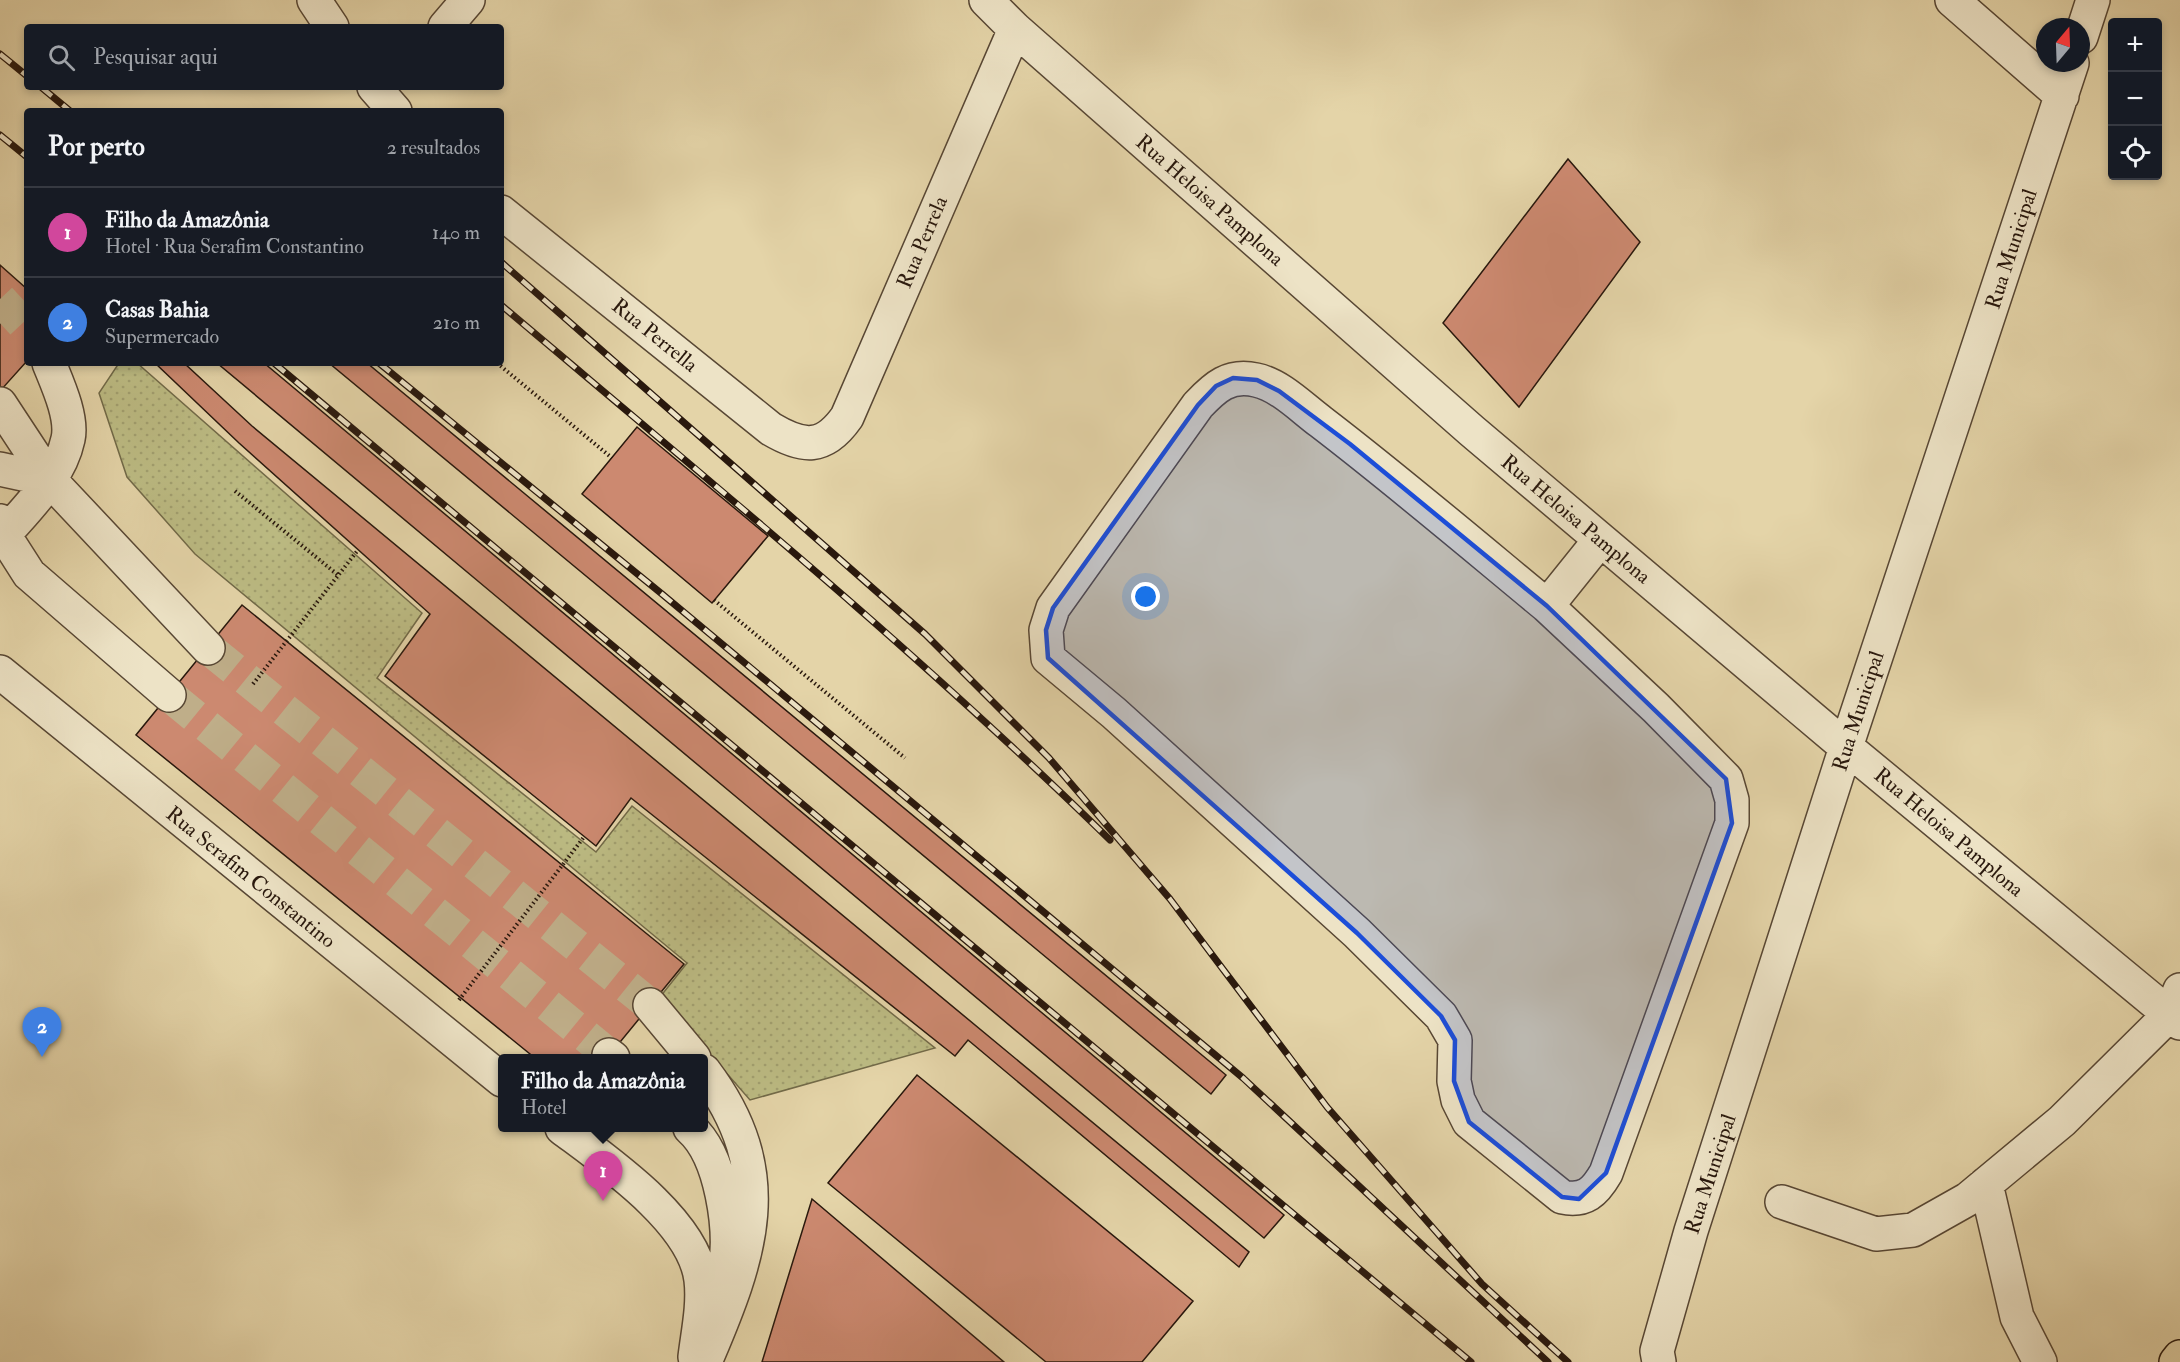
<!DOCTYPE html>
<html lang="pt">
<head>
<meta charset="utf-8">
<style>
  :root { --surface:#171b24; --page:#20242c; --text:#f1f3f6; --muted:#9ea1a6; --line:#363941; --accent:#2563eb }
  body { margin:0; font-family:"IM FELL Double Pica",serif; background:var(--page); color:var(--text) }
  .controls { position:absolute; right:18px; top:18px; display:grid; overflow:hidden; border-radius:6px; box-shadow:0 3px 9px #0003 }
  .controls button { width:54px; height:54px; display:grid; place-items:center; padding:0; border:0; border-bottom:2px solid var(--line); background:var(--surface); color:var(--text); font:30px sans-serif }
  .compass { position:absolute; left:2036px; top:18px; width:54px; height:54px; border-radius:50%; background:var(--surface); box-shadow:0 3px 9px #0003; rotate:19deg }
  .you { position:absolute; left:1146px; top:597px; width:21px; height:21px; margin:-15px; border:4px solid #fff; border-radius:50%; background:#1a73e8; box-shadow:0 0 0 9px #1a73e833 }
  .badge { display:grid; place-items:center; width:39px; height:39px; border-radius:50%; background:var(--accent); color:#fff; font-size:20px; font-weight:700 }
  .pin { position:absolute; translate:-50% -50px; filter:drop-shadow(0 2px 3px #0008) }
  .pin::after { content:''; position:absolute; top:32px; width:21px; height:18px; background:inherit; clip-path:polygon(0 0,100% 0,50% 100%) }
  .popup { position:absolute; left:498px; top:1054px; width:210px; height:78px; box-sizing:border-box; display:grid; place-content:center; border-radius:6px; background:var(--surface); filter:drop-shadow(0 2px 4px #0005); font-size:20px; white-space:nowrap; color:var(--muted) }
  .popup b { font-size:22px; color:var(--text) }
  .popup::after { content:''; position:absolute; left:50%; top:100%; margin-left:-12px; border:12px solid transparent; border-top-color:var(--surface) }
  .list { margin:0; padding:0; list-style:none }
  h2 { display:flex; justify-content:space-between; align-items:center; height:78px; margin:0; padding:0 24px; font-size:26px }
  h2 small { font-size:20px; font-weight:400; color:var(--muted) }
  .list li { display:grid; grid-template-columns:39px 1fr auto; gap:18px; align-items:center; box-sizing:border-box; height:90px; padding:0 24px; border-top:2px solid var(--line) }
  .list b { display:block; font-size:22px; white-space:nowrap }
  .list p { margin:0; font-size:20px; white-space:nowrap; color:var(--muted) }
  .list em { font-size:20px; font-style:normal; color:var(--muted) }
  .icon { flex:none; width:33px; height:33px; fill:none; stroke:currentColor; stroke-width:2; stroke-linecap:round; stroke-linejoin:round }
  .map { position:relative; flex:none; width:2180px; height:1362px; overflow:hidden }
  .search { position:absolute; background:var(--surface); box-shadow:0 3px 9px #0003; left:24px; top:24px; width:480px; height:66px; display:flex; align-items:center; gap:15px; box-sizing:border-box; padding:0 21px; border-radius:6px; color:var(--muted); font-size:22px }
  .panel { position:absolute; background:var(--surface); box-shadow:0 3px 9px #0003; left:24px; top:108px; width:480px; height:258px; border-radius:6px }
  .map>svg:first-child { display:block }
</style>
</head>
<body>
<div class="map">
<svg width="2180" height="1362" viewBox="0 0 2180 1362">
  <defs>
    <pattern id="grass-dots" width="8" height="8" patternUnits="userSpaceOnUse" patternTransform="scale(1.5)"><rect width="8" height="8" fill="#bcbb83"/><path d="M2 2h.1M6 6h.1" fill="none" stroke="#a2a070" stroke-width="1.8" stroke-linecap="round"/></pattern>
  </defs>
  <rect width="100%" height="100%" fill="#e4d4a8"/>
  <filter id="stains"><feTurbulence type="fractalNoise" baseFrequency=".00333" numOctaves="4"/><feColorMatrix values="0 0 0 0 .2 0 0 0 0 .09 0 0 0 0 .02 0 0 0 .5 -.17"/></filter>
  <radialGradient id="worn" r=".72"><stop offset=".6" stop-color="#630" stop-opacity="0"/><stop offset="1" stop-color="#630" stop-opacity=".3"/></radialGradient>
  <path fill="url(#grass-dots)" stroke="#726a48" stroke-width="1.5" d="M119 363H137L422 613 377 678 596 852 632 806 935 1048 750 1100 660 997 687 963 195 554 127 477 99 393Z"/>
  <path fill="#cc8970" stroke="#29180d" stroke-width="1.5" d="M1568 159 1640 242 1519 407 1443 323Z
    M0 265 27 289V361L0 391Z
    M155 363H184L252 426 1249 1252 1239 1267 968 1040 955 1056 631 798 596 846 385 676 430 614 239 443Z
    M217 363H264L1284 1215 1264 1238Z
    M329 363H367L1226 1075 1211 1094Z
    M637 427 768 536 712 603 582 494Z
    M242 605 684 964 607 1058H535L136 735Z
    M917 1075 1193 1301 1142 1362H1046L828 1183Z
    M812 1199 1004 1362H762Z"/>
  <g fill="none" stroke-linecap="round" stroke-linejoin="round">
    <path stroke="#bfae89" stroke-width="33" stroke-dasharray="33 16" stroke-linecap="butt" d="M0 299 27 328
      M208 648 650 1005
      M169 695 609 1055"/>
    <g stroke="#584734" stroke-width="36">
      <path id="minor" d="M314 0 332 27
        M986 0 1015 29 1472 431 1846 747 2180 1023
        M1952 0 2062 96
        M445 27 468 0
        M2081 37 2093 0
        M374 87 395 111
        M501 212 771 429C803 448 824 450 847 417L1015 29
        M0 404 50 480 208 648
        M0 469 50 480
        M0 521 4 535 29 574 169 695
        M4 535C28 507 60 477 68 439 73 417 57 383 49 363
        M1547 606C1472 544 1398 481 1321 422 1302 408 1280 385 1256 380 1229 374 1215 387 1198 405L1053 608 1046 630 1048 658 1114 713 1357 933 1441 1016 1455 1040 1454 1081 1458 1100 1469 1122 1562 1197C1585 1202 1595 1192 1606 1173L1732 823V800L1726 779 1656 708 1547 606 1600 540
        M0 672 502 1080
        M650 1005 694 1058
        M609 1055 613 1058
        M704 1071C781 1173 751 1255 705 1362
        M562 1128C606 1161 694 1221 701 1280 704 1305 698 1332 695 1357
        M690 1128C722 1156 732 1230 725 1271
        M1986 1184 2017 1317 2040 1362
        M1782 1202 1876 1234 1913 1230 1968 1199 2062 1121 2170 1014 2180 990
        M1659 1362 1657 1351 1691 1231 1846 747 2072 63"/>
    </g>
    <g stroke="#29180d" stroke-width="36">
      <path id="major" d="M2176 1362 2180 1357"/>
    </g>
    <path stroke="#29180d" stroke-width="4" stroke-dasharray="1.5 3" stroke-linecap="butt" d="M497 363 612 458
      M235 491 338 575
      M714 600 905 758
      M253 684 358 550
      M459 1000 584 837"/>
    <use href="#minor" stroke="#ede3c6" stroke-width="33"/>
    <use href="#major" stroke="#e4d4a8" stroke-width="33"/>
    <g stroke="#29180d" stroke-width="7">
      <path id="rail" d="M0 54 27 76
        M41 87 70 111
        M0 135 27 157
        M501 262 925 634 1049 758 1170 899 1327 1107 1482 1284 1568 1362
        M501 305C707 479 917 651 1110 840
        M274 363 1471 1362
        M379 363 662 594 1243 1078 1548 1362"/>
    </g>
    <use href="#rail" stroke="#ede3c6" stroke-width="4.5" stroke-dasharray="14" stroke-linecap="butt"/>
  </g>
  <path fill="#1d4ed8" fill-opacity="0.2" stroke="#1d4ed8" stroke-width="4.5" stroke-linejoin="round" d="M1233 378 1257 380 1279 391 1350 444 1547 606 1726 779 1732 823 1606 1173 1579 1199 1562 1197 1469 1122 1454 1081 1455 1040 1441 1016 1357 933 1048 658 1046 630 1053 608 1198 405 1216 386Z"/>
  <g text-anchor="middle" stroke-width="5" stroke-linejoin="round" paint-order="stroke">
    <g font-size="21" fill="#29180d" stroke="#ede3c6">
      <text transform="translate(1210 200) rotate(41)" y="7">Rua Heloisa Pamplona</text>
      <text transform="translate(922 242) rotate(-67)" y="7">Rua Perrela</text>
      <text transform="translate(2011 249) rotate(-72)" y="7">Rua Municipal</text>
      <text transform="translate(655 335) rotate(39)" y="7">Rua Perrella</text>
      <text transform="translate(1576 519) rotate(40)" y="7">Rua Heloisa Pamplona</text>
      <text transform="translate(1858 711) rotate(-72)" y="7">Rua Municipal</text>
      <text transform="translate(1949 832) rotate(40)" y="7">Rua Heloisa Pamplona</text>
      <text transform="translate(251 877) rotate(39)" y="7">Rua Serafim Constantino</text>
      <text transform="translate(1710 1174) rotate(-72)" y="7">Rua Municipal</text>
    </g>
  </g>
  <rect width="100%" height="100%" filter="url(#stains)"/>
  <rect width="100%" height="100%" fill="url(#worn)"/>
</svg>
<div class="controls">
<button>+</button>
<button>−</button>
<button><svg class="icon" aria-label="locate" viewBox="0 0 24 24"><circle cx="12" cy="12" r="6"/><path d="M12 2v4M12 18v4M2 12h4M18 12h4"/></svg></button>
</div>
<svg class="compass" viewBox="-18 -18 36 36"><path d="M0-13l5 13h-10z" fill="#e53935"/><path d="M0 13l5-13h-10z" fill="#9ea1a6"/></svg>
<div class="you"></div>
<div class="pin badge" style="left:603px;top:1201px;background:#d1479c">1</div>
<div class="popup"><b>Filho da Amazônia</b>Hotel</div>
<div class="pin badge" style="left:42px;top:1057px;background:#3f7fe0">2</div>
<div class="search"><svg class="icon" aria-label="search" viewBox="0 0 24 24"><circle cx="10" cy="10" r="6"/><path d="M15 15l6 6"/></svg>Pesquisar aqui</div>
<section class="panel">
<h2>Por perto<small>2 resultados</small></h2>
<ul class="list">
<li><span class="badge" style="background:#d1479c">1</span><div><b>Filho da Amazônia</b><p>Hotel · Rua Serafim Constantino</p></div><em>140 m</em></li>
<li><span class="badge" style="background:#3f7fe0">2</span><div><b>Casas Bahia</b><p>Supermercado</p></div><em>210 m</em></li>
</ul>
</section>
</div>
</body>
</html>
